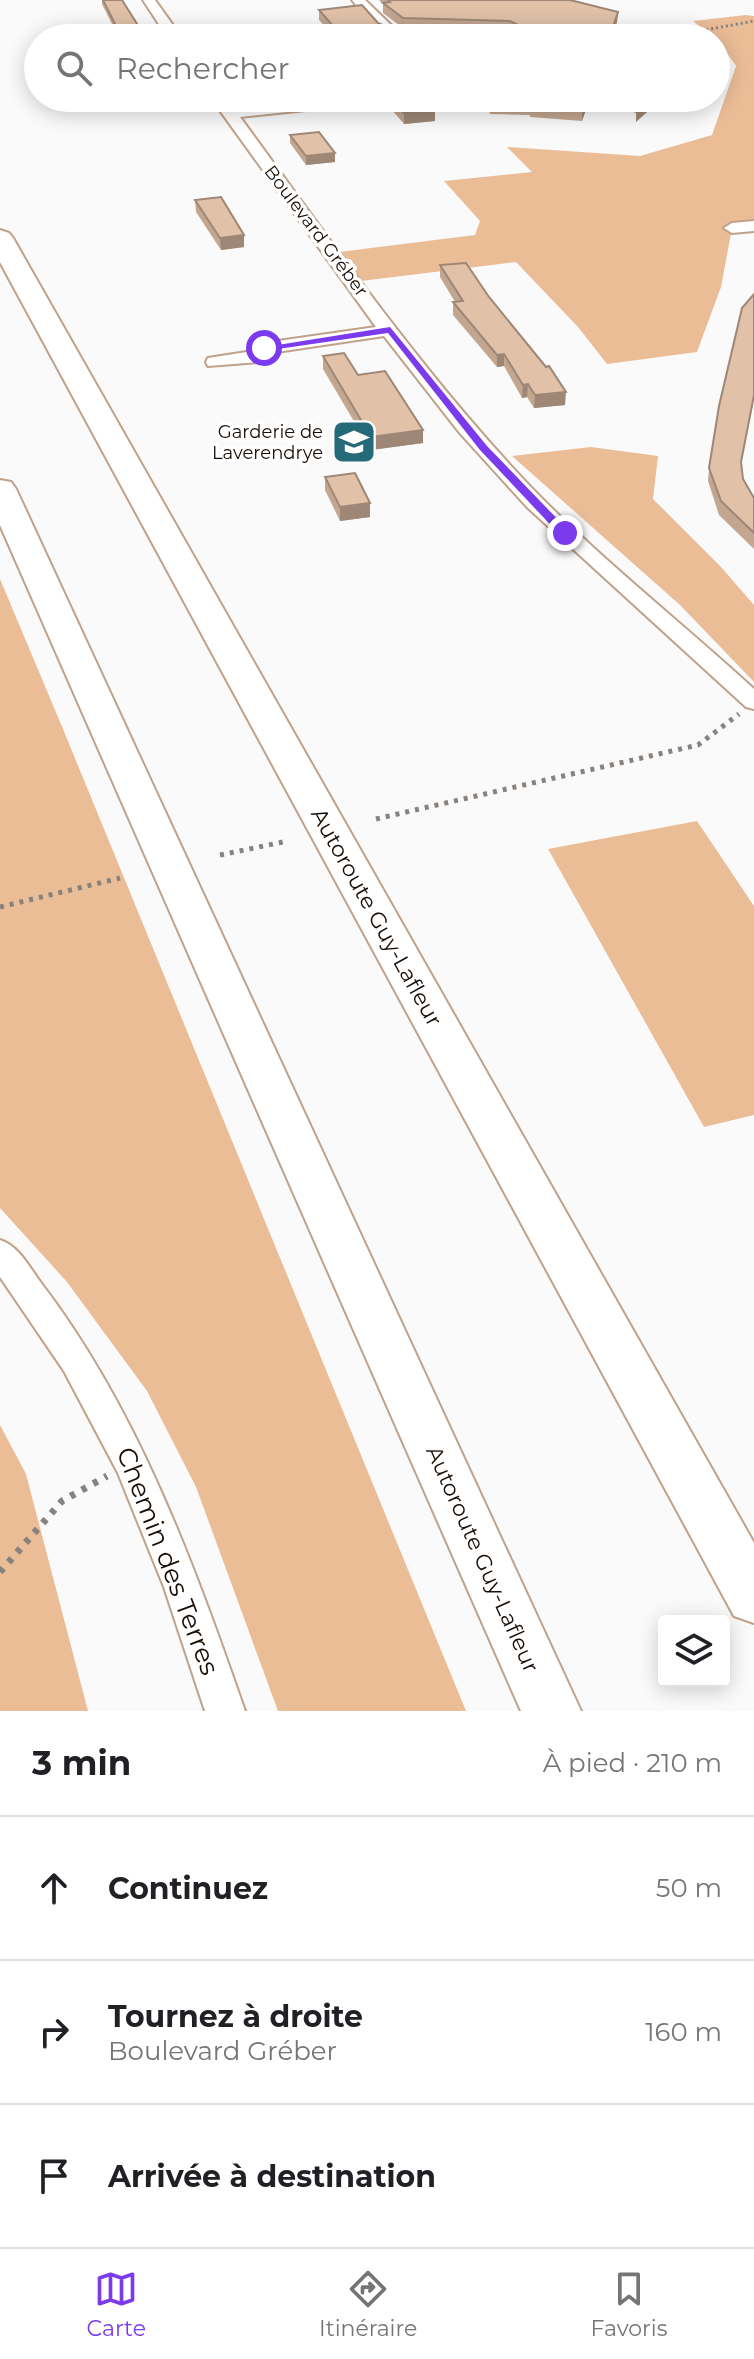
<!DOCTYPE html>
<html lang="fr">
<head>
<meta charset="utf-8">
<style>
  :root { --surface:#fff; --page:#f2f2f2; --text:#202124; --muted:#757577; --line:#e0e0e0; --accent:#7c3aed }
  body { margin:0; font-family:Montserrat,sans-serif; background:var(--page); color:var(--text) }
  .controls { position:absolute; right:24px; bottom:24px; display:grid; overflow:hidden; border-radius:8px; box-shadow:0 4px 20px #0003 }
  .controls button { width:72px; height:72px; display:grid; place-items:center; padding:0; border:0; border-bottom:2px solid var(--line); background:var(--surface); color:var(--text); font:40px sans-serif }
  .stop { position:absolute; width:24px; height:24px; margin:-18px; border:6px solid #7c3aed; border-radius:50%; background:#fff }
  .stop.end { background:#7c3aed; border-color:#fff; box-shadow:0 2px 8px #0008 }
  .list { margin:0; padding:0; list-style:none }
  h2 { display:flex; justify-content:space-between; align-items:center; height:104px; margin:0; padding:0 32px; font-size:34px }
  h2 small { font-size:26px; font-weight:400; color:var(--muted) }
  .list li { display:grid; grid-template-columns:52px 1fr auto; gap:24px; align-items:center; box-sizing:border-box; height:144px; padding:0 32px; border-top:2px solid var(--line) }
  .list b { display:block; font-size:30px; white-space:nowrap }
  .list p { margin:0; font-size:26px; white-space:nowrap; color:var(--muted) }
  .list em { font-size:26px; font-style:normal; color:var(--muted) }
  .icon { flex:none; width:44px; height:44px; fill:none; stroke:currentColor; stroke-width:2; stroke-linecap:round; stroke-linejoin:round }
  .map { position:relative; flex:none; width:754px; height:1711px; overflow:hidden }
  .search { position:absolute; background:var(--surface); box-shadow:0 4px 20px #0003; left:24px; right:24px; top:24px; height:88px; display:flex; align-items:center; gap:20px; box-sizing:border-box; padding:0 28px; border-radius:44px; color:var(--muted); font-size:30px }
  .sheet { height:536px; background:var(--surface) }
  nav { display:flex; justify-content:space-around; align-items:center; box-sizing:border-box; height:112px; border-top:2px solid var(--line); background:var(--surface); font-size:22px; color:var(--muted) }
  nav a { display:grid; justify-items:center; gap:4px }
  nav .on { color:var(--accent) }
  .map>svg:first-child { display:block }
</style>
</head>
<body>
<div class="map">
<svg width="754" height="1711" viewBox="0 0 754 1711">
  <rect width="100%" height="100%" fill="#fafafa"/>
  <path fill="#ebbd97" d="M746 15 754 16V226L732 228 721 287 697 352 607 364 578 327 516 262 353 282 331 253 475 235 480 221 444 181 532 172 507 147 640 156 712 135 736 66 718 40 693 21Z
    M591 447 658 456 653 499 721 567 754 605V682L680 605 512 456Z
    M0 579 63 729 466 1711H278L196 1487 147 1391 67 1282 0 1208Z
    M697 821 754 906V1115L704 1127 548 849Z
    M0 1425 26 1474 88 1711H0Z"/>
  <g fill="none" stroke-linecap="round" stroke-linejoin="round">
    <g stroke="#c0a28a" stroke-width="4">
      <path id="minor" d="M143 0H155L182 38H168Z
        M352 0H365L394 28 421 38C385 38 374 27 352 0Z
        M211 98H225L234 109 340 98H389L382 102 240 117C328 237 411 357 512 467 586 548 673 615 754 689V709L746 707 527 507 459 432 384 336 270 353 266 360 259 362 208 366 206 362 208 358 253 351 258 344 264 343 376 327Z
        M754 221V231L732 233 724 228 732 223Z
        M0 1240C19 1246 29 1267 41 1283 138 1410 193 1562 245 1711H205L164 1587 118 1473 64 1371 0 1277Z"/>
    </g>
    <g stroke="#c0a28a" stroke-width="4">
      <path id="highway" d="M0 230 9 233 13 238 754 1543V1623L734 1616 0 262Z
        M0 480 11 482 16 489 581 1711H521L0 525Z"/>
    </g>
    <path stroke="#88827e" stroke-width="3" stroke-dasharray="2 3" stroke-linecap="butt" d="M662 38 754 21"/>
    <path stroke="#88827e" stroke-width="5" stroke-dasharray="4 6" stroke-linecap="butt" d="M376 819 698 745 739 714
      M220 855 283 842
      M0 907 120 878"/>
    <path stroke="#88827e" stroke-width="7" stroke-dasharray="5 8" stroke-linecap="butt" d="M0 1572 62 1501 107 1476"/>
    <use href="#minor" fill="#fff" fill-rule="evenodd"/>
    <use href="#highway" fill="#fff" fill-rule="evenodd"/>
  </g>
  <path fill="#c2a690" d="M102 0H122L146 38H119L102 4Z
    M379 0H570L618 12 617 22 611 38H338L333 36 319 20V10L378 23 395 31 473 30 403 28 383 13V4Z
    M386 98H425L435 121 404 124 386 103Z
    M471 98H590L582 121 530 117V115L490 114 489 111H471Z
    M290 135 335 162 306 165 290 143Z
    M195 200 244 247 221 250 196 212Z
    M440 265 489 297 565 405 534 408 527 397 522 398 504 366 497 367 453 315V302H455L440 277Z
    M754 294V399L741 465 743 479 754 498V549L719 515 708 481 709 468Z
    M323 356 358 375 423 430V443L371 450 323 369Z
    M325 477 370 503V517L340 521 325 490Z"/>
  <path fill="#9e8776" d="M618 12 617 22 611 38H603Z
    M587 98H590L582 121V110Z
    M652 98H663L636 122V111Z
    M435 110V121L404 124V113Z
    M335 153V162L306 165V156Z
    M244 235V247L221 250 220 238Z
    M504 354V366L497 367V355Z
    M528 384 527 397 522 398 523 385Z
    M566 392 565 405 534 408 535 395Z
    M423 430V443L371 450V437Z
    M370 503V517L340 521V507Z"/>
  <path fill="#e1c1a8" stroke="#9e8776" stroke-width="2" d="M103 0H122L146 38H122Z
    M388 0H570L618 12 610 35 603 38H358L333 26 319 10 362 5 378 23 395 31 519 30 518 25 510 21 403 18 383 3 390 2Z
    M391 98H425L435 110 404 113Z
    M472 98H587L582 110 531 106 532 104 490 103V100H472Z
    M640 98H652L636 111Z
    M319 132 335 153 306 156 290 135Z
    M221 197 244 235 220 238 195 200Z
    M466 263 489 297 546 367 549 366 566 392 535 395 528 384 523 385 504 354 497 355 453 302 463 301 440 265Z
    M754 294V395L741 462 743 479 754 498V533L721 501 709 468 719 406 742 308Z
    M344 353 358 375 385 371 423 430 371 437 323 356Z
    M355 473 370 503 340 507 325 477Z"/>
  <path fill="#7c3aed" d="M390 327 487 446 569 531V536H561L480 450 388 333 264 351 259 348Z"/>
  <defs>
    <g id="school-square" transform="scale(2.3)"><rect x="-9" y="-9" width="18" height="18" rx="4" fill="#246a79" stroke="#fff"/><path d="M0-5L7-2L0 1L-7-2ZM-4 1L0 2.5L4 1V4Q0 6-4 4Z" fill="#fff"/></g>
  </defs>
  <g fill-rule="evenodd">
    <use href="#school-square" x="354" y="442"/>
  </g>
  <g text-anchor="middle" stroke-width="7" stroke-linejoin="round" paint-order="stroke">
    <g font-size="18" fill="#180d05" stroke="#fff">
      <text transform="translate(316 231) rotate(53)" y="6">Boulevard Gréber</text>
    </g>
    <g font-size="18" fill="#180d05" stroke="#fff" text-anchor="end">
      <text x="323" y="438">Garderie de<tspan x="323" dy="21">Laverendrye</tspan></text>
    </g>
    <g font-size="22" fill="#180d05" stroke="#fff">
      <text transform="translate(377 917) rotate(61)" y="8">Autoroute Guy-Lafleur</text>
      <text transform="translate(483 1559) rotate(66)" y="8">Autoroute Guy-Lafleur</text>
    </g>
    <g font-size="26" fill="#180d05" stroke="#fff">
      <text transform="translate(168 1561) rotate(69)" y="9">Chemin des Terres</text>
    </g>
  </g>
</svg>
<div class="controls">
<button><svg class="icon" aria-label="layers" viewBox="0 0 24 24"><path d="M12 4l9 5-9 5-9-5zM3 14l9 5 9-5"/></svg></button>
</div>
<div class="stop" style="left:264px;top:348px"></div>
<div class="stop end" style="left:565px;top:533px"></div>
<div class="search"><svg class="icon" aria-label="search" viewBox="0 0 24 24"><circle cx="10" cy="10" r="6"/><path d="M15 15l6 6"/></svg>Rechercher</div>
</div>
<section class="sheet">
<h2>3 min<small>À pied · 210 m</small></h2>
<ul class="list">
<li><svg class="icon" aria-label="ahead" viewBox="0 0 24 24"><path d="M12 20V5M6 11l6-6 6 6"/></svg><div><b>Continuez</b></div><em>50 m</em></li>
<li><svg class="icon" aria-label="right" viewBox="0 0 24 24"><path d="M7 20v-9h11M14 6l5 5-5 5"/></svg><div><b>Tournez à droite</b><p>Boulevard Gréber</p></div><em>160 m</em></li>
<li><svg class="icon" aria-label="arrive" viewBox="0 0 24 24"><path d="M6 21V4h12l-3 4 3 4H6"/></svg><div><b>Arrivée à destination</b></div></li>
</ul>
</section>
<nav>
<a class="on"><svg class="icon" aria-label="map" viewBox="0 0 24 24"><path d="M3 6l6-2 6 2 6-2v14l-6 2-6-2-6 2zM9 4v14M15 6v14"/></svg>Carte</a>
<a><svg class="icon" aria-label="directions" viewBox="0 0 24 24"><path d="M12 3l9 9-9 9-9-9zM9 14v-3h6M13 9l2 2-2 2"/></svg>Itinéraire</a>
<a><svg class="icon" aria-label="saved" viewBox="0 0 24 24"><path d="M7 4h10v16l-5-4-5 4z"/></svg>Favoris</a>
</nav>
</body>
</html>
